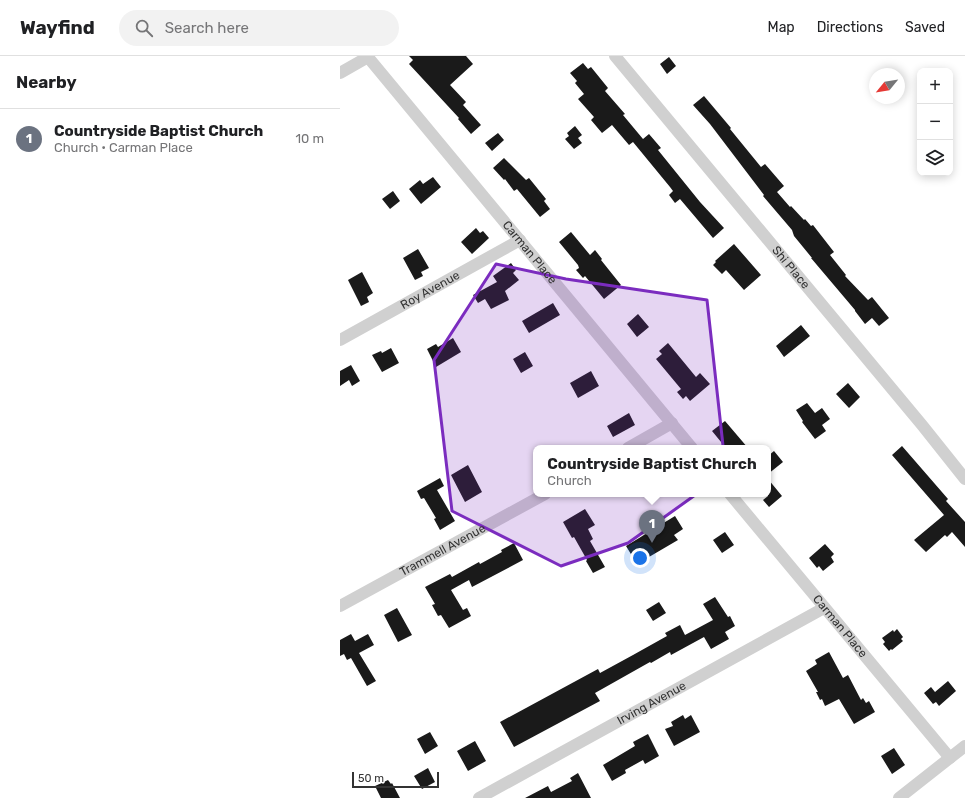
<!DOCTYPE html>
<html lang="en">
<head>
<meta charset="utf-8">
<style>
  :root { --surface:#fff; --page:#f2f2f2; --text:#202124; --muted:#757577; --line:#e0e0e0; --accent:#2563eb }
  body { margin:0; font-family:Rubik,sans-serif; background:var(--page); color:var(--text) }
  .controls { position:absolute; right:12px; top:12px; display:grid; overflow:hidden; border-radius:8px; box-shadow:0 2px 10px #0003 }
  .controls button { width:36px; height:36px; display:grid; place-items:center; padding:0; border:0; border-bottom:1px solid var(--line); background:var(--surface); color:var(--text); font:20px sans-serif }
  .compass { position:absolute; left:529px; top:12px; width:36px; height:36px; border-radius:50%; background:var(--surface); box-shadow:0 2px 10px #0003; rotate:240deg }
  .scale { position:absolute; left:12px; bottom:10px; width:87px; box-sizing:border-box; padding-left:4px; border:2px solid #333; border-top:0; font-size:11px; line-height:14px; white-space:nowrap; color:#333; -webkit-text-stroke:3px #fff; paint-order:stroke }
  .you { position:absolute; left:300px; top:502px; width:14px; height:14px; margin:-10px; border:3px solid #fff; border-radius:50%; background:#1a73e8; box-shadow:0 0 0 6px #1a73e833 }
  .badge { display:grid; place-items:center; width:26px; height:26px; border-radius:50%; background:var(--accent); color:#fff; font-size:13px; font-weight:700 }
  .pin { position:absolute; translate:-50% -33px; filter:drop-shadow(0 1px 2px #0008) }
  .pin::after { content:''; position:absolute; top:21px; width:14px; height:12px; background:inherit; clip-path:polygon(0 0,100% 0,50% 100%) }
  .popup { position:absolute; left:193px; top:389px; width:238px; height:52px; box-sizing:border-box; display:grid; place-content:center; border-radius:8px; background:var(--surface); filter:drop-shadow(0 1px 3px #0005); font-size:13px; white-space:nowrap; color:var(--muted) }
  .popup b { font-size:15px; color:var(--text) }
  .popup::after { content:''; position:absolute; left:50%; top:100%; margin-left:-8px; border:8px solid transparent; border-top-color:var(--surface) }
  .list { margin:0; padding:0; list-style:none }
  h2 { display:flex; justify-content:space-between; align-items:center; height:52px; margin:0; padding:0 16px; font-size:17px }
  h2 small { font-size:13px; font-weight:400; color:var(--muted) }
  .list li { display:grid; grid-template-columns:26px 1fr auto; gap:12px; align-items:center; box-sizing:border-box; height:60px; padding:0 16px; border-top:1px solid var(--line) }
  .list b { display:block; font-size:15px; white-space:nowrap }
  .list p { margin:0; font-size:13px; white-space:nowrap; color:var(--muted) }
  .list em { font-size:13px; font-style:normal; color:var(--muted) }
  .icon { flex:none; width:22px; height:22px; fill:none; stroke:currentColor; stroke-width:2; stroke-linecap:round; stroke-linejoin:round }
  .map { position:relative; flex:none; width:625px; height:742px; overflow:hidden }
  header { display:flex; align-items:center; gap:24px; box-sizing:border-box; height:56px; padding:0 20px; background:var(--surface); border-bottom:1px solid var(--line) }
  header strong { font-size:19px }
  nav { display:flex; gap:22px; margin-inline-start:auto; font-size:14px }
  .search { width:280px; height:36px; background:var(--page); display:flex; align-items:center; gap:10px; box-sizing:border-box; padding:0 14px; border-radius:22px; color:var(--muted); font-size:15px }
  main { display:flex }
  aside { flex:1; background:var(--surface) }
  .map>svg:first-child { display:block }
</style>
</head>
<body>
<header>
<strong>Wayfind</strong>
<div class="search"><svg class="icon" aria-label="search" viewBox="0 0 24 24"><circle cx="10" cy="10" r="6"/><path d="M15 15l6 6"/></svg>Search here</div>
<nav><a>Map</a><a>Directions</a><a>Saved</a></nav>
</header>
<main>
<aside>
<h2>Nearby<small></small></h2>
<ul class="list">
<li><span class="badge" style="background:#6b7280">1</span><div><b>Countryside Baptist Church</b><p>Church · Carman Place</p></div><em>10 m</em></li>
</ul>
</aside>
<div class="map">
<svg width="625" height="742" viewBox="0 0 625 742">
  <rect width="100%" height="100%" fill="#fff"/>
  <path fill="#1a1a1a" d="M69 0H126L133 8 110 29 126 46 123 49 141 69 131 78 118 63 119 62 69 8 73 4Z
    M329 1 336 10 327 18 320 8Z
    M243 7 248 13 251 11 268 32 265 35 285 58 283 59 303 83 309 78 321 92 318 94 360 146 384 172 373 182 340 143 335 147 329 139 333 135 330 131 293 86 289 89 272 69 262 77 251 64 254 61 238 43 244 38 235 27 237 25 230 17Z
    M364 40 391 72 390 73 421 111 425 108 444 130 437 136 450 151 451 150 464 164 465 163 471 170 473 169 494 196 490 199 506 219 505 220 528 244 532 241 549 262 539 270 532 262 525 268 515 255V254L471 202H472L454 180 452 174 423 140 424 139 370 68 353 49Z
    M235 70 242 79 238 82 242 87 234 93 225 83 229 80 227 77Z
    M158 77 164 84 152 95 145 87Z
    M164 102 186 124 189 122 206 143 204 145 210 153 200 161 177 133 174 135 165 123 164 124 153 112Z
    M93 121 101 131 81 148 69 133 80 124 83 128Z
    M53 135 60 145 50 153 42 143Z
    M136 172 140 177 143 175 149 182 132 198 121 186Z
    M231 176 250 199 255 194 262 203 261 204 281 229 264 243 245 220 243 222 236 214 239 212 238 209 219 186Z
    M394 188 421 219 404 234 386 214 382 218 373 209 376 206 375 205Z
    M78 193 89 212 81 216 83 220 75 224 63 202Z
    M171 207 176 214 173 217 179 224 165 235 169 244 151 253 145 243 138 247 133 239 157 226 153 220Z
    M22 216 33 237 27 241 29 246 21 250 8 224Z
    M213 247 220 259 189 277 182 265Z
    M298 258 309 271 297 281 287 268Z
    M461 269 470 280 444 301 436 290Z
    M113 282 121 296 96 311 87 293 96 288 98 291Z
    M328 287 356 321 360 317 370 328 350 345 346 340 343 343 337 336 341 333 316 303 322 298 319 295Z
    M51 292 59 307 42 316 32 299 41 295 42 297Z
    M185 296 193 310 181 317 173 303Z
    M11 309 20 325 12 330 9 324 0 330V315Z
    M251 315 259 330 238 342 230 327Z
    M508 327 520 341 509 352 496 338Z
    M467 347 475 357 482 352 490 363 482 369 486 375 475 383 462 366 463 365 456 354Z
    M289 357 295 369 273 381 267 370Z
    M385 365 408 392H386L372 375Z
    M562 390 608 443 606 445 625 466V491L612 476 607 481 605 479 586 496 574 484 604 459 552 399Z
    M434 395 443 406 428 418V400Z
    M128 409 142 436 125 446 111 419Z
    M100 422 104 430 97 434 115 465 100 474 94 463 96 462 84 442 81 443 77 435Z
    M428 423 442 440 429 451 423 444 428 440Z
    M245 453 255 469 248 473 253 483 250 485 265 511 253 517 246 505 247 504 234 481 232 482 223 466Z
    M335 460 343 473 334 479 338 484 297 508 286 490Z
    M385 476 394 489 382 497 373 484Z
    M174 487 183 504 132 531 129 524 111 534 123 554 127 552 131 560 109 572 101 559 98 560 92 549 95 548 85 531 110 518 112 521 139 506 140 508 162 496 161 494Z
    M485 488 494 498 491 501 494 506 483 515 479 510 477 512 469 502Z
    M375 541 388 561 390 560 395 570 385 576 389 583 371 593 364 581 331 599 330 596 311 607 310 606 255 637 260 645 174 691 160 666 258 613 260 617 293 599 327 580 325 577 340 569 345 579 373 564 363 548Z
    M319 546 326 557 313 565 306 554Z
    M57 552 72 579 58 586 44 559Z
    M557 573 563 581 561 583 563 585 552 594 551 593 549 595 543 588 545 586 542 582 553 574 554 576Z
    M11 578 15 585 28 578 34 589 19 597 36 625 27 630 11 602 7 604 4 598 0 600V584Z
    M489 596 503 622 508 619 521 644 523 642 526 647 529 645 535 656 514 668 499 643 485 650 482 643 480 644 476 636H478L466 615 477 608 475 604Z
    M608 625 616 635 599 650 596 646 593 648 584 637 591 631 595 636Z
    M343 659 345 663 351 659 360 676 334 690 325 673 333 670 331 666Z
    M90 676 98 690 85 698 77 683Z
    M308 678 319 700 305 708 303 704 285 714 286 717 272 725 263 709 295 690 293 686Z
    M135 685 146 705 128 715 117 695Z
    M554 692 565 709 552 718 541 700Z
    M88 712 95 726 82 733 74 720Z
    M238 717 251 742H185L208 730 211 736 232 725 230 722Z
    M48 724 51 728 52 727 60 742H41L35 730Z"/>
  <g fill="none" stroke-linecap="round" stroke-linejoin="round">
    <g stroke="#d0d0d0" stroke-width="12">
      <path id="s1" d="M27 0 352 392"/>
      <path id="s2" d="M275 0 582 369 625 423"/>
      <path d="M0 17 28 1"/>
      <path id="s3" d="M0 284 180 184"/>
      <path d="M288 392 332 367"/>
      <path id="s4" d="M390 438 610 702"/>
      <path id="s5" d="M0 550 205 438"/>
      <path id="s6" d="M139 742 484 552"/>
      <path d="M559 742 625 690"/>
    </g>
  </g>
  <path fill="#7b2cbf" fill-opacity="0.2" stroke="#7b2cbf" stroke-width="3" stroke-linejoin="round" d="M156 208 226 223 367 244 386 417 288 487 221 510 112 455 94 304Z"/>
  <g text-anchor="middle" stroke-width="4" stroke-linejoin="round" paint-order="stroke">
    <g font-size="12" fill="#333" stroke="#fff">
      <text dy="4" stroke="none"><textPath href="#s1" startOffset="255">Carman Place</textPath></text>
      <text dy="4" stroke="none"><textPath href="#s2" startOffset="275">Shi Place</textPath></text>
      <text dy="4" stroke="none"><textPath href="#s3" startOffset="103">Roy Avenue</textPath></text>
      <text dy="4" stroke="none"><textPath href="#s5" startOffset="117">Trammell Avenue</textPath></text>
      <text dy="4" stroke="none"><textPath href="#s4" startOffset="172">Carman Place</textPath></text>
      <text dy="4" stroke="none"><textPath href="#s6" startOffset="197">Irving Avenue</textPath></text>
    </g>
  </g>
</svg>
<div class="controls">
<button>+</button>
<button>−</button>
<button><svg class="icon" aria-label="layers" viewBox="0 0 24 24"><path d="M12 4l9 5-9 5-9-5zM3 14l9 5 9-5"/></svg></button>
</div>
<svg class="compass" viewBox="-18 -18 36 36"><path d="M0-13l5 13h-10z" fill="#e53935"/><path d="M0 13l5-13h-10z" fill="#757577"/></svg>
<div class="scale">50 m</div>
<div class="you"></div>
<div class="pin badge" style="left:312px;top:487px;background:#6b7280">1</div>
<div class="popup"><b>Countryside Baptist Church</b>Church</div>
</div>
</main>
</body>
</html>
